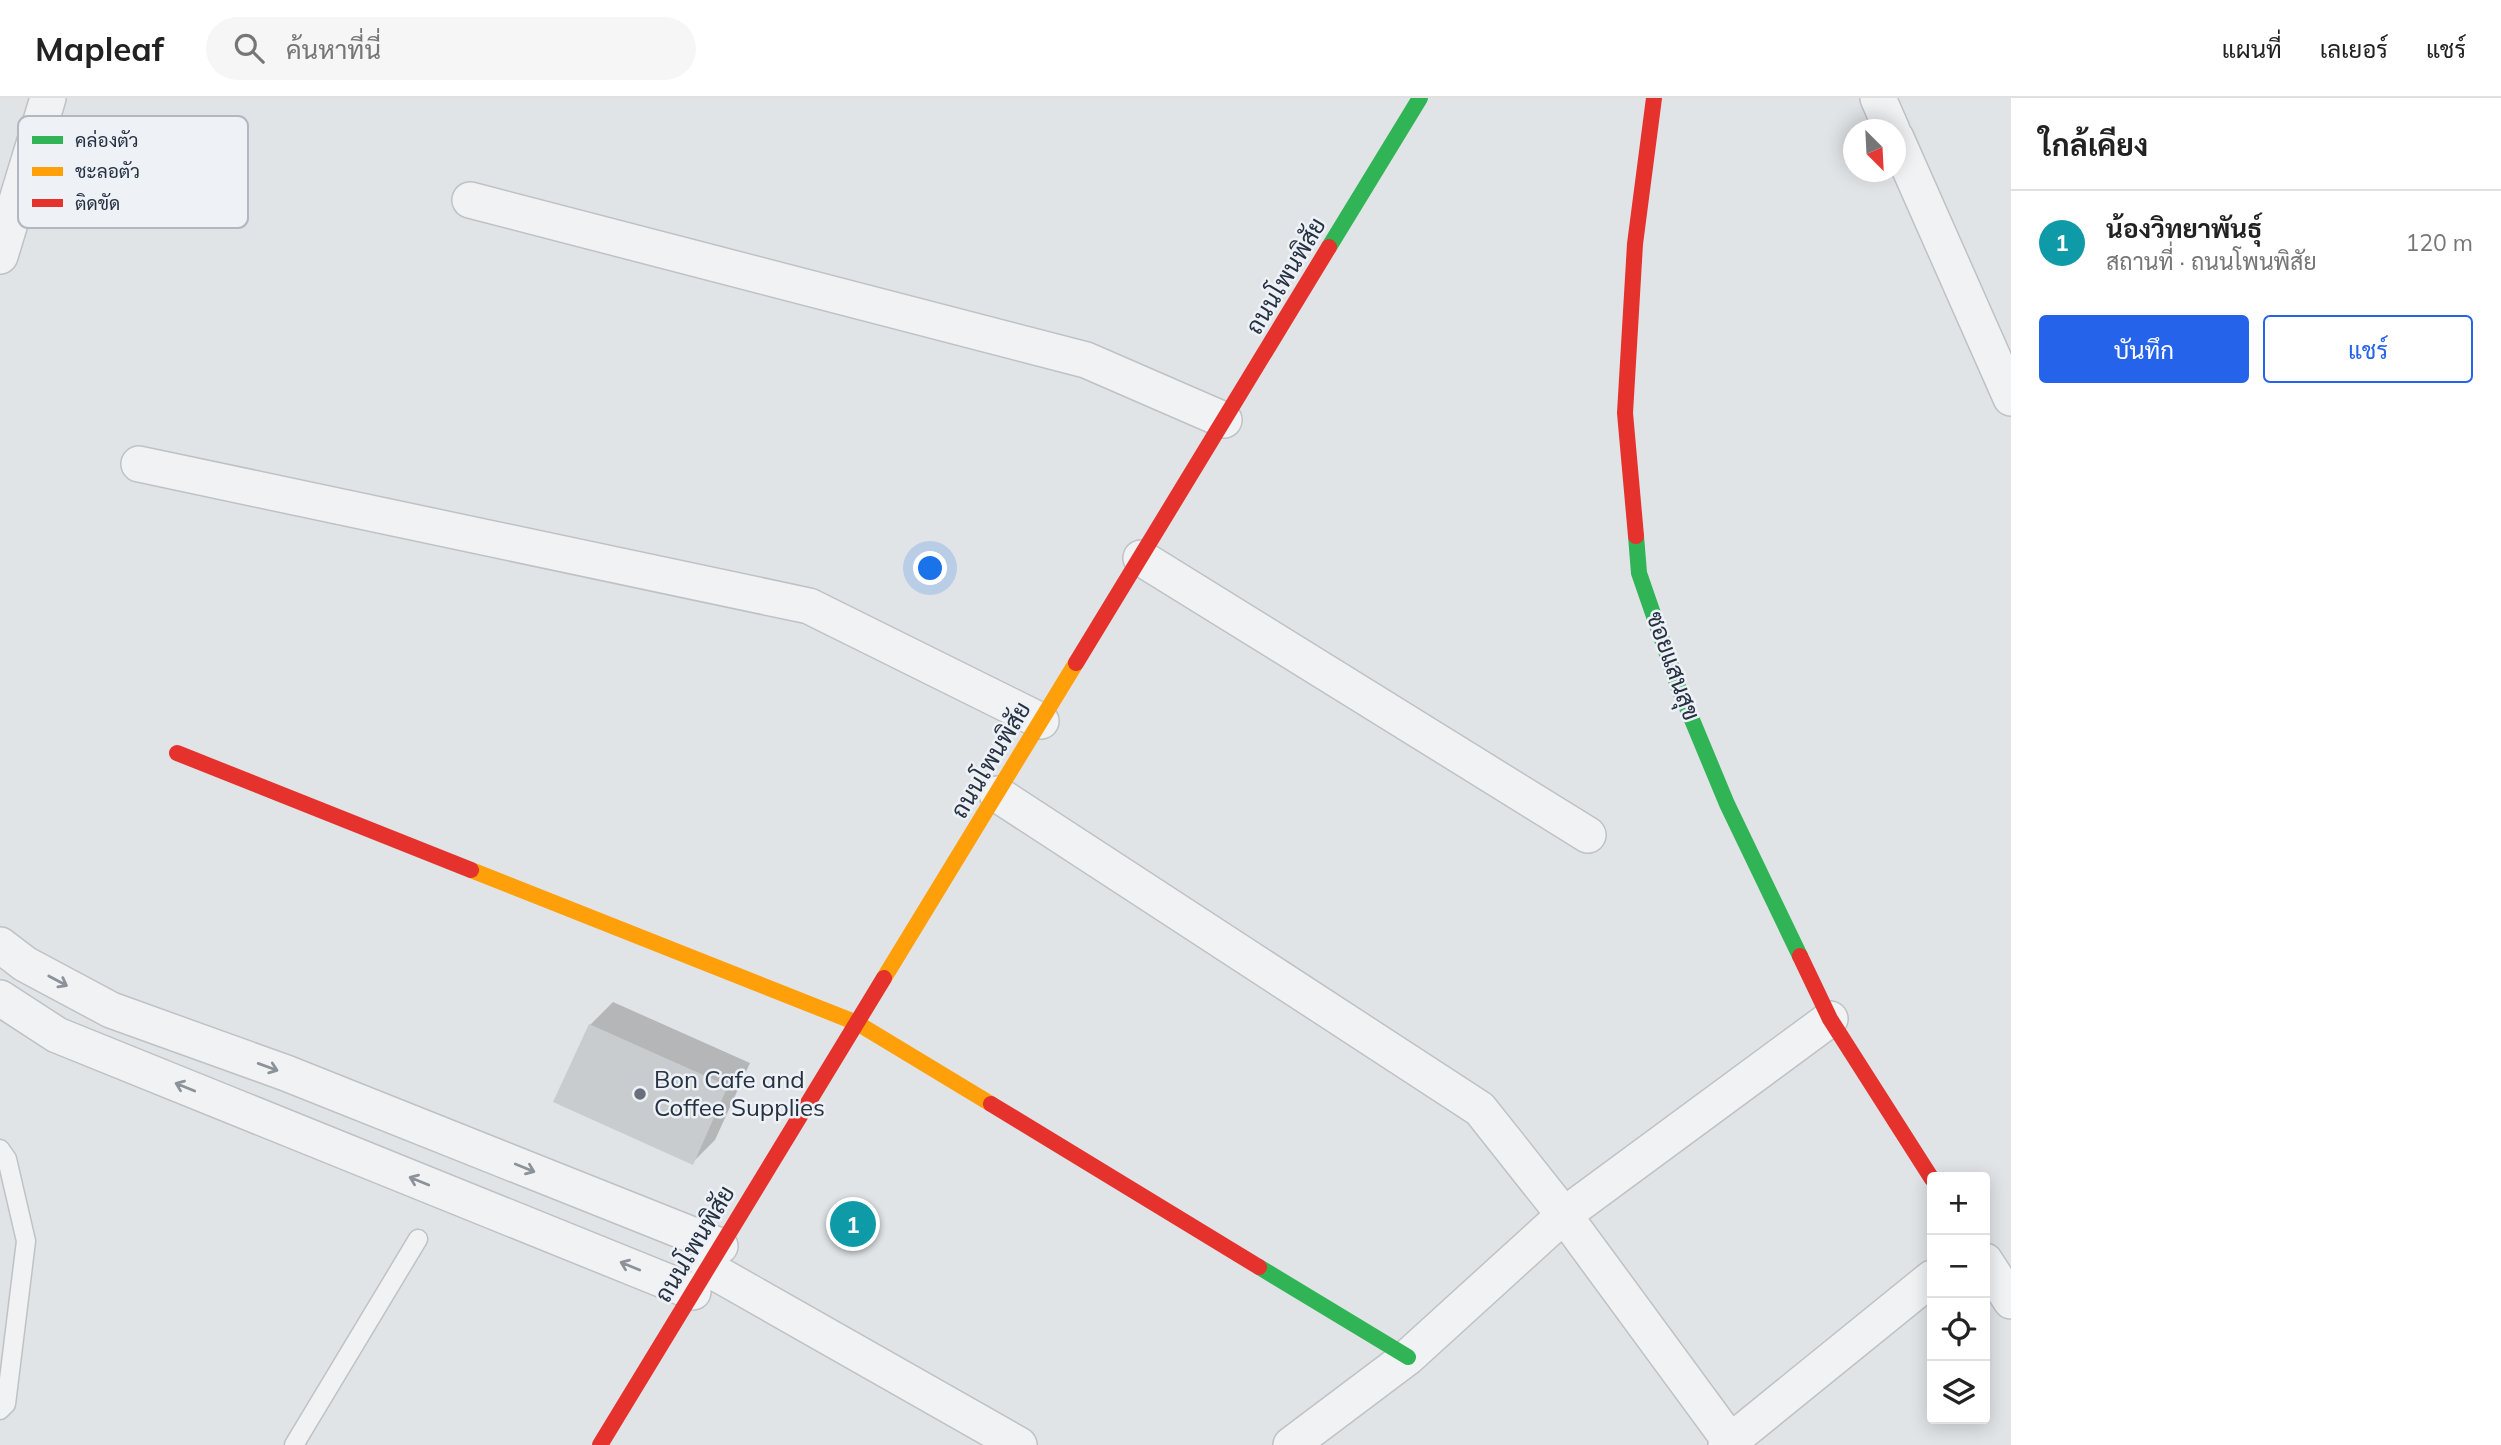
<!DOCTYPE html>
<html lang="th">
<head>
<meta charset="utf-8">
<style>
  :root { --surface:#fff; --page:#f6f6f6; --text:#222; --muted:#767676; --line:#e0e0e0; --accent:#2563eb }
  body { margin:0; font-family:Mulish,Sarabun,sans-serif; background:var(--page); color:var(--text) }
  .controls { position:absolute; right:21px; bottom:21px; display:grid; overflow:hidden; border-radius:7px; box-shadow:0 4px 18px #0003 }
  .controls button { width:63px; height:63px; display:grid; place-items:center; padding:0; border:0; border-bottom:2px solid var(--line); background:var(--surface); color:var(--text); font:35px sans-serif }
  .compass { position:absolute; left:1843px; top:21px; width:63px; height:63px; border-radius:50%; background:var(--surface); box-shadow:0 4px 18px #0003; rotate:156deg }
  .you { position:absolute; left:931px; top:471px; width:24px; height:24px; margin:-18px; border:5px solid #fff; border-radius:50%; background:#1a73e8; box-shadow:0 0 0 10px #1a73e833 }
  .badge { display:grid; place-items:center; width:46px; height:46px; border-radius:50%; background:var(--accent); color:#fff; font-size:23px; font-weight:700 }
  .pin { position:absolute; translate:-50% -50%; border:4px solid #fff; box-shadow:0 2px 7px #0006 }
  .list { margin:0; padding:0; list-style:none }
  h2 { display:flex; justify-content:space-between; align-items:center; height:91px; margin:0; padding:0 28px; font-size:30px }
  h2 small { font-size:23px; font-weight:400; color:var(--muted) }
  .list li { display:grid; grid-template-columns:46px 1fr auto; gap:21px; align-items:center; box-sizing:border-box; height:105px; padding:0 28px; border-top:2px solid var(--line) }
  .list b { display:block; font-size:26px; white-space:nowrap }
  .list p { margin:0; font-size:23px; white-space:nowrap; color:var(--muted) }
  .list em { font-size:23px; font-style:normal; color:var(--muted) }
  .actions { display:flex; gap:14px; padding:21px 28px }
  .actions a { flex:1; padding:16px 0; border:2px solid var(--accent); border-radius:7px; text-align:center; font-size:24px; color:var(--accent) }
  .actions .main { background:var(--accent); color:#fff }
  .icon { flex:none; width:38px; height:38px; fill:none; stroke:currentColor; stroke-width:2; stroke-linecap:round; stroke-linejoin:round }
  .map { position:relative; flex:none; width:2011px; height:1347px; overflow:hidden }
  header { display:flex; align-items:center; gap:42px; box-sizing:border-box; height:98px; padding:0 35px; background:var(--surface); border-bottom:2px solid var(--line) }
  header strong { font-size:33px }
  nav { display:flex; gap:38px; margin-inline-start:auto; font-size:24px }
  .search { width:490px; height:63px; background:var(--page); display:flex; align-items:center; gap:18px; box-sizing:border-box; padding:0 24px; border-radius:38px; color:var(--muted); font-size:26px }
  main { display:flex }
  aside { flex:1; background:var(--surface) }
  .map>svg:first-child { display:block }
</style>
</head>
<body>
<header>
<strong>Mapleaf</strong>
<div class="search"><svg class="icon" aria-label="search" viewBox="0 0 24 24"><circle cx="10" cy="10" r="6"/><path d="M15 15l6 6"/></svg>ค้นหาที่นี่</div>
<nav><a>แผนที่</a><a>เลเยอร์</a><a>แชร์</a></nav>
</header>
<main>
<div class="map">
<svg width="2011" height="1347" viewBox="0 0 2011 1347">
  <rect width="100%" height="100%" fill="#e1e4e7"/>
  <path fill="#0003" d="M613 904 750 965 715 1042 692 1065 590 927Z"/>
  <path fill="#c9cccf" d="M589 926 728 988 693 1067 553 1004Z"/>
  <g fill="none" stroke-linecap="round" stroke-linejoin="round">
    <g stroke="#bfc2c5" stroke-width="21">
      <path id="lane" d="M0 1051 7 1061 26 1143 6 1306 0 1312
        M294 1347 418 1141"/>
    </g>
    <g stroke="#bfc2c5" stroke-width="38">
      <path id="street" d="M1878 0 1892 32
        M1896 40 2011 300
        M470 102 1086 262 1224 322
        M0 158 48 0
        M139 366 809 508 1041 623
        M1141 460 1588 737
        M997 696 1480 1011 1564 1117 1733 1347
        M0 847 25 866 111 912 286 975 720 1148
        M0 900 57 937 693 1194
        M1985 1163 2011 1203
        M709 1171 1019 1347
        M1291 1347 1408 1259 1564 1117 1830 921
        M1726 1347 1932 1180"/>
    </g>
    <use href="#lane" stroke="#f1f2f3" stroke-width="18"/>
    <use href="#street" stroke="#f1f2f3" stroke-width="35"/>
    <path stroke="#30b455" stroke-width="16" d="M1329 149 1420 0
      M1636 438 1639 475 1678 588 1727 706 1800 858
      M1259 1169 1408 1259"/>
    <path stroke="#ff9f0a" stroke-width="16" d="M471 772 857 925 991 1006
      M884 880 1076 565"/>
    <path stroke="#e5322d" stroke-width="16" d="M1636 438 1625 315 1635 146 1654 0
      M1076 565 1329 149
      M177 655 471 772
      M1800 858 1830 921 1932 1081
      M991 1006 1259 1169
      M600 1347 884 880"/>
  </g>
  <defs><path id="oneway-shaft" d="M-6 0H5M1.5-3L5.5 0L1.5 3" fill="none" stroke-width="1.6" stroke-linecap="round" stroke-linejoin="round" transform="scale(1.75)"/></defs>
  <g stroke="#8c929a">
    <use href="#oneway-shaft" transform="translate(58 883) rotate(28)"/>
    <use href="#oneway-shaft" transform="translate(268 969) rotate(20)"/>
    <use href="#oneway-shaft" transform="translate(185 989) rotate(-158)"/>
    <use href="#oneway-shaft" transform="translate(525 1070) rotate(22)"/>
    <use href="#oneway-shaft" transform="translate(419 1083) rotate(-158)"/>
    <use href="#oneway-shaft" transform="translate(630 1168) rotate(-158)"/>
  </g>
  <circle fill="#67707c" stroke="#eef2f7" stroke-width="2.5" cx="640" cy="996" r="7"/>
  <g text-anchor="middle" stroke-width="5" stroke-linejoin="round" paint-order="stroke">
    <g font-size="24" fill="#263142" stroke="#eef2f7">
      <text transform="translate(1286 178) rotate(-59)" y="8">ถนนโพนพิสัย</text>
      <text transform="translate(1673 568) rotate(70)" y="8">ซอยแสนสุข</text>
      <text transform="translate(991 662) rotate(-59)" y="8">ถนนโพนพิสัย</text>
      <text transform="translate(695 1146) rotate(-59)" y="8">ถนนโพนพิสัย</text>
    </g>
    <g font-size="24" fill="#263142" stroke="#eef2f7" text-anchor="start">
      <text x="654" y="990">Bon Cafe and<tspan x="654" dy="28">Coffee Supplies</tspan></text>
    </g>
  </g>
  <rect x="18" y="18" width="230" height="112" rx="10" fill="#eef2f7" stroke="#b2b8c1" stroke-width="2"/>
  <rect x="32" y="38" width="31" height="8" fill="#30b455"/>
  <rect x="32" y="69" width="31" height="9" fill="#ff9f0a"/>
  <rect x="32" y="101" width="31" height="8" fill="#e5322d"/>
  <g font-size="19" fill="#263142">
    <text x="75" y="49">คล่องตัว</text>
    <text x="75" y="80">ชะลอตัว</text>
    <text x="75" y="112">ติดขัด</text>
  </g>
</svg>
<div class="controls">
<button>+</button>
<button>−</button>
<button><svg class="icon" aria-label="locate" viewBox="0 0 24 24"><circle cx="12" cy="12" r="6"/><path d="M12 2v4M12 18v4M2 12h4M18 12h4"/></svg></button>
<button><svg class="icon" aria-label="layers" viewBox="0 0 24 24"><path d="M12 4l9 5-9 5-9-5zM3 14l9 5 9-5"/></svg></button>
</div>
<svg class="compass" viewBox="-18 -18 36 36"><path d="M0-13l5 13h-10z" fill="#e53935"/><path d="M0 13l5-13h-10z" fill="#767676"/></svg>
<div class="you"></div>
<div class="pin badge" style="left:853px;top:1126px;background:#0f9aa8">1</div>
</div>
<aside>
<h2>ใกล้เคียง<small></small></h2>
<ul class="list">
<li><span class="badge" style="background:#0f9aa8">1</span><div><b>น้องวิทยาพันธุ์</b><p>สถานที่ · ถนนโพนพิสัย</p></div><em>120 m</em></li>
</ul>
<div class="actions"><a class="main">บันทึก</a><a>แชร์</a></div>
</aside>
</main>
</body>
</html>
